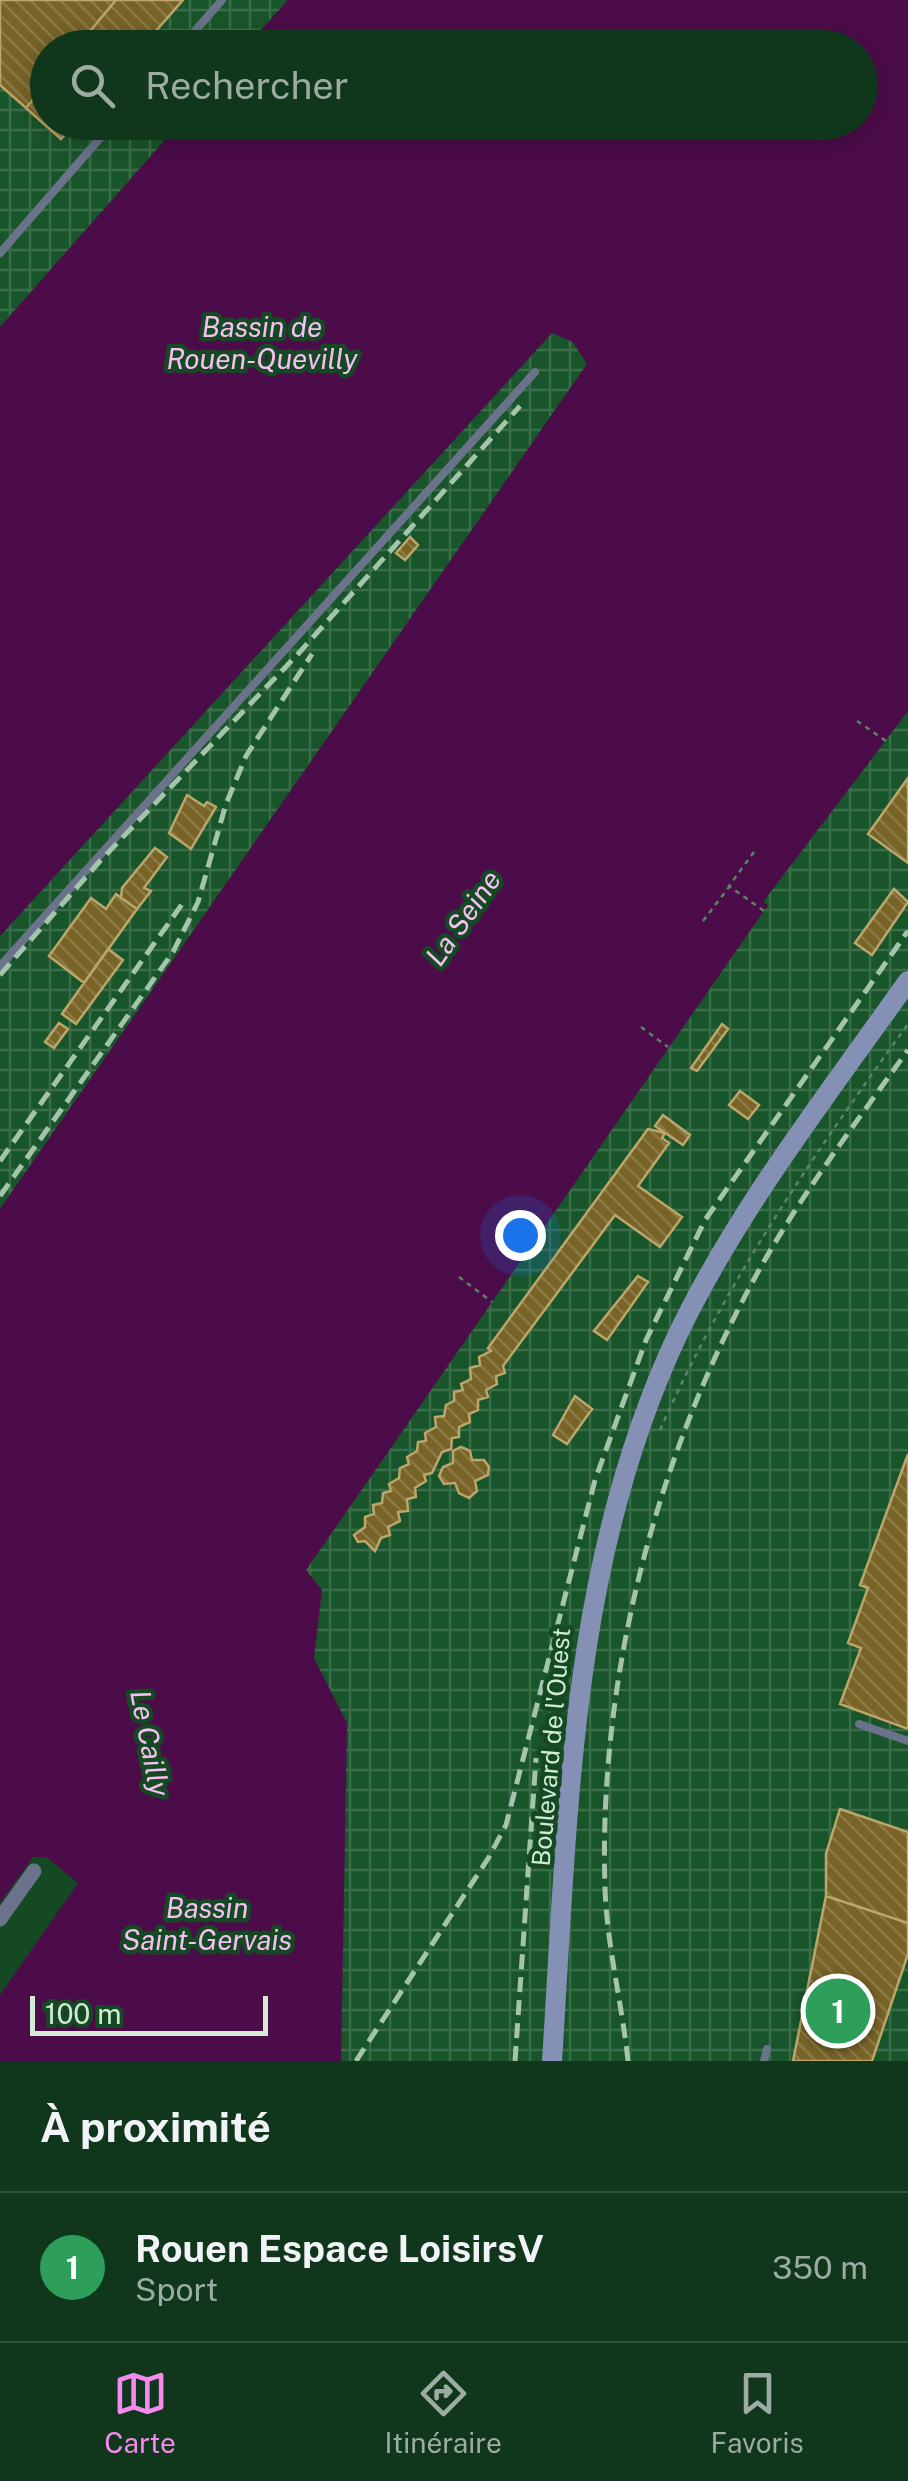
<!DOCTYPE html>
<html lang="fr">
<head>
<meta charset="utf-8">
<style>
  :root { --surface:#10371b; --page:#193f24; --text:#f1f3f6; --muted:#9caca3; --line:#30513a; --accent:#f589ee }
  body { margin:0; font-family:"Public Sans",sans-serif; background:var(--page); color:var(--text) }
  .scale { position:absolute; left:30px; bottom:25px; width:238px; box-sizing:border-box; padding-left:10px; border:5px solid #d1ebd5; border-top:0; font-size:28px; line-height:35px; white-space:nowrap; color:#d1ebd5; -webkit-text-stroke:8px #154924; paint-order:stroke }
  .you { position:absolute; left:520px; top:1235px; width:35px; height:35px; margin:-25px; border:8px solid #fff; border-radius:50%; background:#1a73e8; box-shadow:0 0 0 15px #1a73e833 }
  .badge { display:grid; place-items:center; width:65px; height:65px; border-radius:50%; background:var(--accent); color:#fff; font-size:32px; font-weight:700 }
  .pin { position:absolute; translate:-50% -50%; border:5px solid #fff; box-shadow:0 2px 10px #0006 }
  .list { margin:0; padding:0; list-style:none }
  h2 { display:flex; justify-content:space-between; align-items:center; height:130px; margin:0; padding:0 40px; font-size:42px }
  h2 small { font-size:32px; font-weight:400; color:var(--muted) }
  .list li { display:grid; grid-template-columns:65px 1fr auto; gap:30px; align-items:center; box-sizing:border-box; height:150px; padding:0 40px; border-top:2px solid var(--line) }
  .list b { display:block; font-size:38px; white-space:nowrap }
  .list p { margin:0; font-size:32px; white-space:nowrap; color:var(--muted) }
  .list em { font-size:32px; font-style:normal; color:var(--muted) }
  .icon { flex:none; width:55px; height:55px; fill:none; stroke:currentColor; stroke-width:2; stroke-linecap:round; stroke-linejoin:round }
  .map { position:relative; flex:none; width:908px; height:2061px; overflow:hidden }
  .search { position:absolute; background:var(--surface); box-shadow:0 5px 25px #0003; left:30px; right:30px; top:30px; height:110px; display:flex; align-items:center; gap:25px; box-sizing:border-box; padding:0 35px; border-radius:55px; color:var(--muted); font-size:38px }
  .sheet { height:280px; background:var(--surface) }
  nav { display:flex; justify-content:space-around; align-items:center; box-sizing:border-box; height:140px; border-top:2px solid var(--line); background:var(--surface); font-size:28px; color:var(--muted) }
  nav a { display:grid; justify-items:center; gap:5px }
  nav .on { color:var(--accent) }
  .map>svg:first-child { display:block }
</style>
</head>
<body>
<div class="map">
<svg width="908" height="2061" viewBox="0 0 908 2061">
  <defs>
    <pattern id="industrial-grid" width="8" height="8" patternUnits="userSpaceOnUse" patternTransform="scale(2.5)"><rect width="8" height="8" fill="#19552b"/><path d="M0 4h8M4 0v8" fill="none" stroke="#396e49"/></pattern>
    <pattern id="building-back-hatch" width="6" height="6" patternUnits="userSpaceOnUse" patternTransform="scale(2.5)"><rect width="6" height="6" fill="#796427"/><path d="M-1 5l2 2M0 0l6 6M5-1l2 2" fill="none" stroke="#8b7a45"/></pattern>
  </defs>
  <rect width="100%" height="100%" fill="#154924"/>
  <path fill="url(#industrial-grid)" d="M0 0H288L246 47 48 48V122L180 123 0 327Z
    M552 333 573 342 587 364 0 1209V936Z
    M908 627V2061H294L314 1953 306 1563Z"/>
  <path fill="#4c0c49" d="M288 0H908V711L763 902 768 905 306 1570 322 1590 314 1658 347 1723 341 2061H0V1995L78 1883 46 1857H33L0 1903V1209L587 364 573 342 552 333 0 936V327L180 123 860 122V48L246 47Z"/>
  <path fill="url(#building-back-hatch)" stroke="#bda66b" stroke-width="2.5" d="M0 0H116L76 48H48V82L26 108 0 85Z
    M116 0H183L141 48H76Z
    M48 82V122H76L61 139 26 108Z
    M410 537 418 545 405 560 396 553Z
    M908 778V863L868 834Z
    M187 795 204 806 207 802 216 807 191 849 169 833Z
    M155 848 167 857 144 888 151 891 137 909 121 898 122 888Z
    M894 889 908 902 872 955 855 943Z
    M116 894 137 909 84 983 49 956 91 898 106 909Z
    M108 949 123 960 76 1024 62 1014Z
    M59 1023 68 1029 54 1048 45 1042Z
    M722 1024 728 1029 697 1071 691 1068Z
    M740 1091 759 1105 748 1119 729 1105Z
    M663 1115 690 1135 683 1145 655 1126Z
    M648 1129 665 1133 662 1138 669 1143 638 1186 682 1217 660 1247 615 1215 503 1366 505 1373 496 1376 497 1384 486 1390 488 1397 478 1400V1410L469 1414 470 1422 459 1427V1437L452 1438 451 1449 442 1452 432 1473 424 1475 426 1481 415 1488 416 1497 407 1499 408 1511 398 1512 400 1521 388 1527 390 1535 381 1538 375 1551 365 1541 358 1542 354 1535 365 1527V1517L374 1514 373 1505 382 1503 383 1493 391 1491 389 1484 399 1478 400 1468 409 1464 407 1457 417 1451 418 1442 426 1441 425 1433 436 1427 435 1417 444 1416 446 1405 454 1401V1392L463 1390 461 1384 471 1379 470 1368 480 1365 479 1357 491 1351 488 1348Z
    M638 1276 648 1282 607 1340 594 1331Z
    M575 1396 592 1409 567 1444 553 1435Z
    M461 1447 470 1451 472 1460H484L489 1467 488 1475 475 1481 477 1491 469 1498 459 1493 455 1483 444 1484 439 1476 443 1467 453 1463V1451Z
    M908 1454V1729L840 1704 861 1648 848 1643 868 1588 860 1585Z
    M840 1809 908 1832V1923L826 1896V1854Z
    M826 1896 908 1923V1954L872 2061H793Z"/>
  <g fill="none" stroke-linecap="round" stroke-linejoin="round">
    <path stroke="#5a8565" stroke-width="2.5" stroke-dasharray="5 5" stroke-linecap="butt" d="M857 721 886 741
      M754 852 729 886 764 911
      M703 921 729 887
      M641 1027 668 1047
      M459 1277 492 1302
      M660 1430C725 1283 814 1154 908 1024"/>
    <path stroke="#6b738a" stroke-width="8" d="M180 48 222 0
      M0 253 114 122
      M0 966 535 372
      M859 1724 908 1741
      M764 2061 767 2049"/>
    <path stroke="#6b738a" stroke-width="15" d="M0 1919 34 1871"/>
    <path stroke="#8491b5" stroke-width="20" d="M552 2061C568 1814 570 1565 677 1336 736 1212 828 1094 908 981"/>
    <path stroke="#a4c4ab" stroke-width="5" stroke-dasharray="15 8" stroke-linecap="butt" d="M0 975 100 861 298 654 520 406
      M0 1161 185 900
      M0 1196 173 952 198 902 226 804 246 756 312 654
      M356 2061 489 1857 506 1825 595 1480 646 1340 705 1220 908 931
      M515 2061 536 1758
      M628 2061C622 2003 607 1947 605 1888 598 1674 658 1449 763 1263 806 1188 858 1120 908 1050"/>
  </g>
  <g text-anchor="middle" stroke-width="9" stroke-linejoin="round" paint-order="stroke">
    <g font-size="25" fill="#d1ebd5" stroke="#154924">
      <text transform="translate(551 1747) rotate(-85)" y="9">Boulevard de l'Ouest</text>
    </g>
    <g font-size="28" font-style="italic" fill="#f8c0f2" stroke="#154924">
      <text x="262" y="337">Bassin de<tspan x="262" dy="32">Rouen-Quevilly</tspan></text>
      <text transform="translate(463 918) rotate(-55)" y="10">La Seine</text>
      <text transform="translate(150 1743) rotate(79)" y="10">Le Cailly</text>
      <text x="207" y="1918">Bassin<tspan x="207" dy="32">Saint-Gervais</tspan></text>
    </g>
  </g>
</svg>
<div class="scale">100 m</div>
<div class="you"></div>
<div class="pin badge" style="left:838px;top:2011px;background:#2e9e5b">1</div>
<div class="search"><svg class="icon" aria-label="search" viewBox="0 0 24 24"><circle cx="10" cy="10" r="6"/><path d="M15 15l6 6"/></svg>Rechercher</div>
</div>
<section class="sheet">
<h2>À proximité<small></small></h2>
<ul class="list">
<li><span class="badge" style="background:#2e9e5b">1</span><div><b>Rouen Espace LoisirsV</b><p>Sport</p></div><em>350 m</em></li>
</ul>
</section>
<nav>
<a class="on"><svg class="icon" aria-label="map" viewBox="0 0 24 24"><path d="M3 6l6-2 6 2 6-2v14l-6 2-6-2-6 2zM9 4v14M15 6v14"/></svg>Carte</a>
<a><svg class="icon" aria-label="directions" viewBox="0 0 24 24"><path d="M12 3l9 9-9 9-9-9zM9 14v-3h6M13 9l2 2-2 2"/></svg>Itinéraire</a>
<a><svg class="icon" aria-label="saved" viewBox="0 0 24 24"><path d="M7 4h10v16l-5-4-5 4z"/></svg>Favoris</a>
</nav>
</body>
</html>
